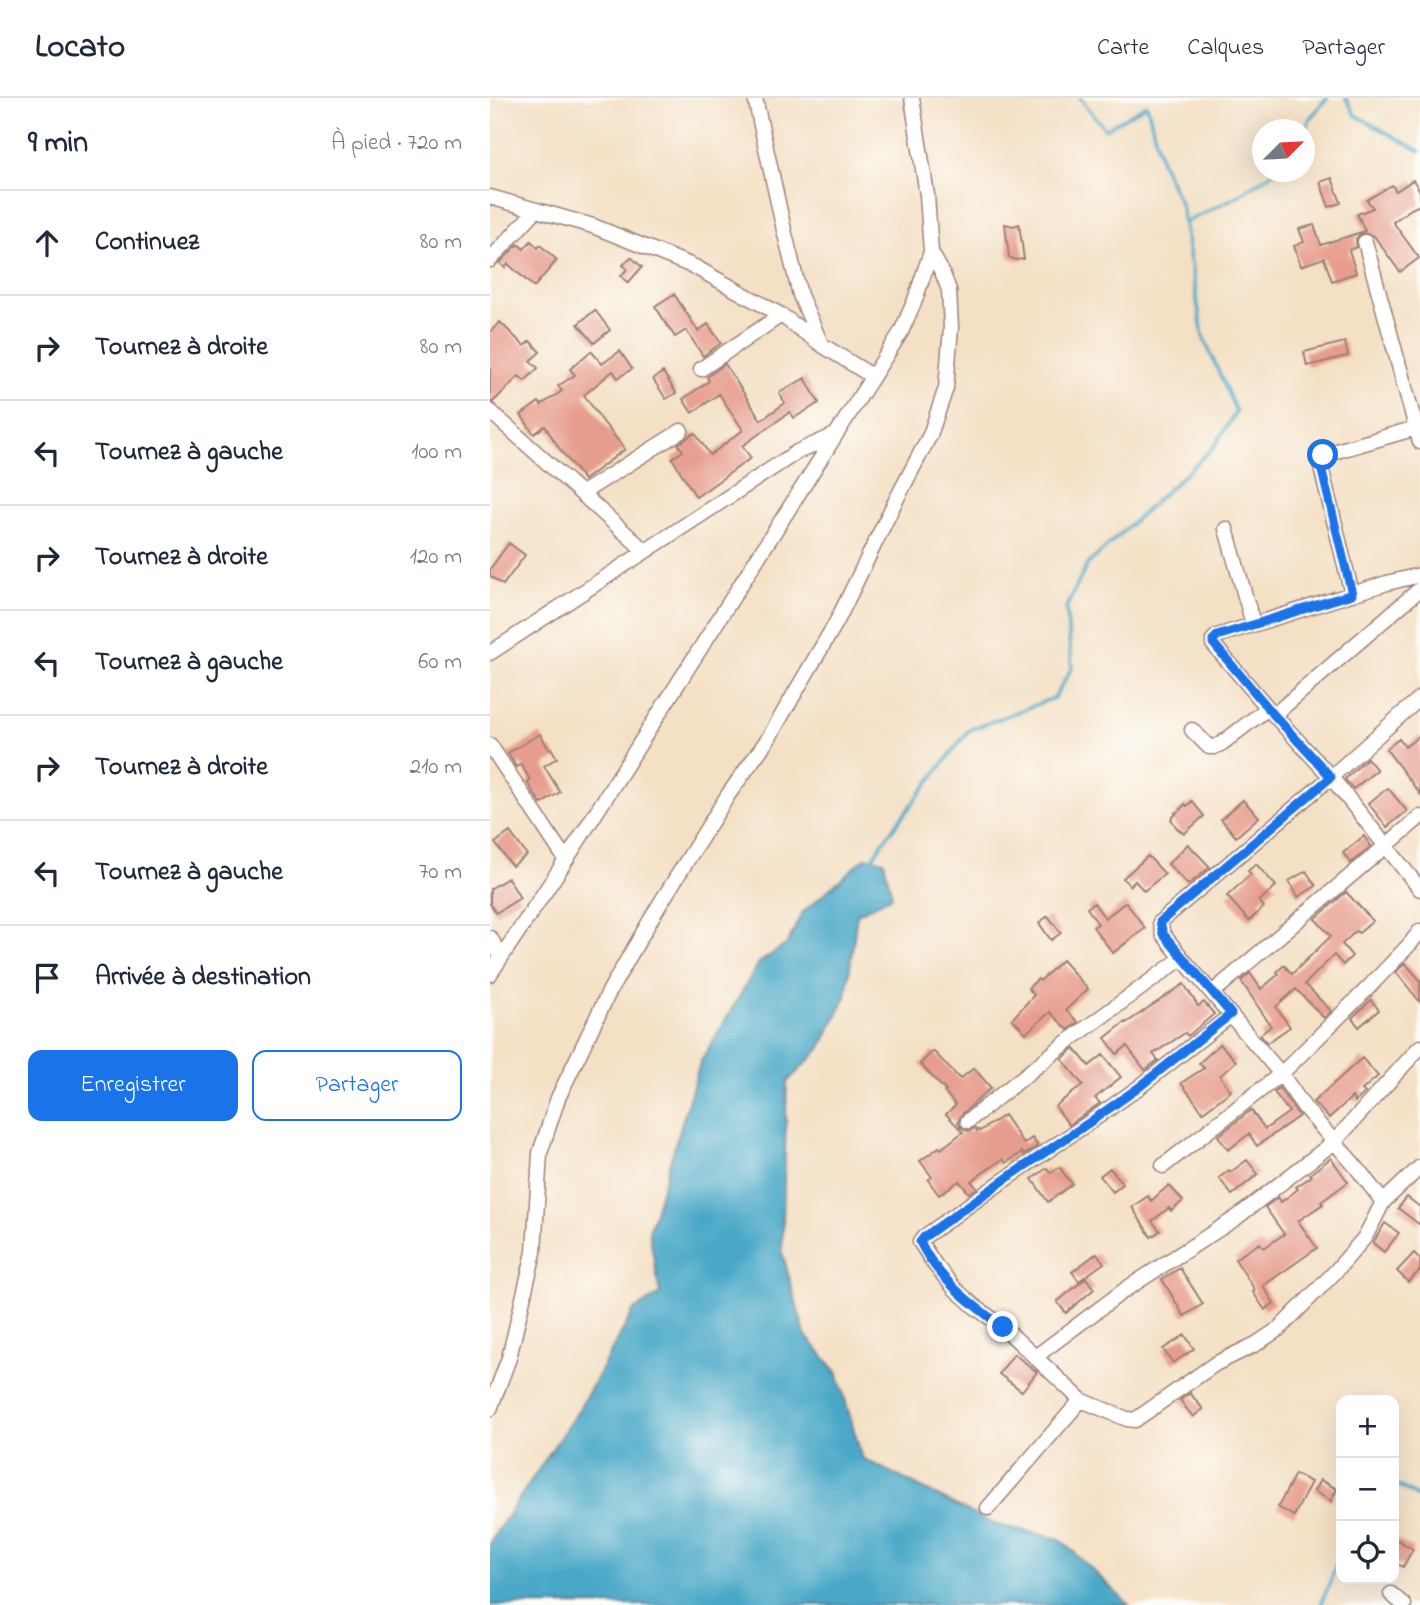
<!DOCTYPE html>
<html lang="fr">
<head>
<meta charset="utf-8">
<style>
  :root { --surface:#fff; --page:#f2f2f3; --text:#1f2937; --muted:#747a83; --line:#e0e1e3; --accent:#1a73e8 }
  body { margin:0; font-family:"Indie Flower",sans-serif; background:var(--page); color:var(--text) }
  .controls { position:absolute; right:21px; bottom:21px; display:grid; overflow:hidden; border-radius:14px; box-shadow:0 7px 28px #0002 }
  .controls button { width:63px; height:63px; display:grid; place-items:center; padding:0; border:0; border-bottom:2px solid var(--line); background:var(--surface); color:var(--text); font:35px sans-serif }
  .compass { position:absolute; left:762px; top:21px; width:63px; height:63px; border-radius:50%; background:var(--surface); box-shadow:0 7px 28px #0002; rotate:66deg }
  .stop { position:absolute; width:21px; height:21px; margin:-16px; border:5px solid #1a73e8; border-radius:50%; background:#fff }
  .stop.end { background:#1a73e8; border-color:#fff; box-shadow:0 2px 7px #0008 }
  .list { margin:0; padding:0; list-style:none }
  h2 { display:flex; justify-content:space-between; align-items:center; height:91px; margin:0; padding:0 28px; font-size:30px }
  h2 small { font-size:23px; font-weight:400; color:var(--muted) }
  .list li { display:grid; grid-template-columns:46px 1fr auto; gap:21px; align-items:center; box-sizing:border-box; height:105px; padding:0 28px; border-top:2px solid var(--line) }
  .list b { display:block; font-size:26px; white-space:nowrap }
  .list em { font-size:23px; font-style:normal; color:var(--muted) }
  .actions { display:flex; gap:14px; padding:21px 28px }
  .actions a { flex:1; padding:16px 0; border:2px solid var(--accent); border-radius:14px; text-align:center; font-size:24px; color:var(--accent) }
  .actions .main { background:var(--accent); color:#fff }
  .icon { flex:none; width:38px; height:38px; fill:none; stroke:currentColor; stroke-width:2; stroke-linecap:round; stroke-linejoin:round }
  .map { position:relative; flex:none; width:930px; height:1507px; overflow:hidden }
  header { display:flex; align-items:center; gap:42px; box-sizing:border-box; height:98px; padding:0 35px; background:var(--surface); border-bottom:2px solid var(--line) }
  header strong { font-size:33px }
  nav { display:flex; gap:38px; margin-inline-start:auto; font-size:24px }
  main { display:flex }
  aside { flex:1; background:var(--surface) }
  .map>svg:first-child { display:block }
</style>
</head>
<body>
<header>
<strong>Locato</strong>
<nav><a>Carte</a><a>Calques</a><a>Partager</a></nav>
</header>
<main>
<aside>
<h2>9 min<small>À pied · 720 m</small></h2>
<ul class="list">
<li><svg class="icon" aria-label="ahead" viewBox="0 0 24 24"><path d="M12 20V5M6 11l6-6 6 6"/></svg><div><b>Continuez</b></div><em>80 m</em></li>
<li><svg class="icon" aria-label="right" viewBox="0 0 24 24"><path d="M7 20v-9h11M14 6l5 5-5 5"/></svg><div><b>Tournez à droite</b></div><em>80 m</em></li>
<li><svg class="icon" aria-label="left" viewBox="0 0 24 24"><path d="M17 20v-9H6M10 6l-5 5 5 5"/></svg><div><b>Tournez à gauche</b></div><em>100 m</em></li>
<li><svg class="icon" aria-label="right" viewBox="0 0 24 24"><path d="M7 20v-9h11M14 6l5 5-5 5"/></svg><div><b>Tournez à droite</b></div><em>120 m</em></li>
<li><svg class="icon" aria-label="left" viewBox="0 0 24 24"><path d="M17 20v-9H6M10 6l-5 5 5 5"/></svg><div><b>Tournez à gauche</b></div><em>60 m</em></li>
<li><svg class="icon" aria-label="right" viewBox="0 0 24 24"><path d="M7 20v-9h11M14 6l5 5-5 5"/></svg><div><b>Tournez à droite</b></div><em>210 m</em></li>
<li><svg class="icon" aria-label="left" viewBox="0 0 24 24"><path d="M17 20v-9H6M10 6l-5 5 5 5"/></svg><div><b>Tournez à gauche</b></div><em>70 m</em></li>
<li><svg class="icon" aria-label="arrive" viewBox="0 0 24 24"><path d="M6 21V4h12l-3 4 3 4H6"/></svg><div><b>Arrivée à destination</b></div></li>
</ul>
<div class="actions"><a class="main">Enregistrer</a><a>Partager</a></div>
</aside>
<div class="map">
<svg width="930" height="1507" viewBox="0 0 930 1507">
  <rect width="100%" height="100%" fill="#fdfcf7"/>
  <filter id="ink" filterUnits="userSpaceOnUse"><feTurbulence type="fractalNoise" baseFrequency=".0143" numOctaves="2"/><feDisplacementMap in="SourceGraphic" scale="14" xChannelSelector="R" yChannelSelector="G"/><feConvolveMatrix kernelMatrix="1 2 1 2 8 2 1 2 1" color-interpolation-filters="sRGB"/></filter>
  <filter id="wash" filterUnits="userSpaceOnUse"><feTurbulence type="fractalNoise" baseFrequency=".00686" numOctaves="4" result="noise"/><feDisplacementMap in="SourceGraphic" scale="28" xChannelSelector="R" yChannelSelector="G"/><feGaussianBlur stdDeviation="1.57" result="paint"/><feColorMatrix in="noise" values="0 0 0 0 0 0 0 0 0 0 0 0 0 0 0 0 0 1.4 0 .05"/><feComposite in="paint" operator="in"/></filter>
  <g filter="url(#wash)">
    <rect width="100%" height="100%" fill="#f4e0c5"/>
    <path fill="#49a8c8" stroke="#4a647a" stroke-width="2" d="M376 759 394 763 402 798 367 816 356 899 330 951 297 984 292 1154 315 1237 347 1274 372 1360 503 1426 570 1441 639 1507H0V1444L91 1308 144 1212 170 1196 159 1133 210 965 269 865 297 846 312 815Z"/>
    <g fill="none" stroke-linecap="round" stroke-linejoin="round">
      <path stroke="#49a8c8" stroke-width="3.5" d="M856 0 865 17 930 53
        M814 34 821 19 837 0
        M694 125 744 100 784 74
        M381 764 392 745 479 632 564 600 582 570 576 510 597 467 724 349 746 314 713 238 691 107 671 63 657 7 615 31 590 0
        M904 1385 930 1400
        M831 1507 851 1455"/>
    </g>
    <g id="blocks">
      <path fill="#e79d8d" d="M842 80 851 105 839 109 830 84Z
        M923 82 930 93V107L921 111 903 124 929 160 910 174 884 138 873 135 869 137 866 141 867 149 859 152 866 175 842 183 834 160 811 168 804 148 814 144 809 131 824 127 831 147 875 133 867 116 883 110 877 102 902 87 906 93Z
        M515 126 523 128 529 126 534 161 526 162 519 159Z
        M41 143 48 150 50 147 67 162 44 189 18 166 15 170 10 165 28 146 34 151Z
        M141 159 152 169 138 185 131 178 137 171 133 167Z
        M184 196 208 233 218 226 231 245 213 258 196 232 185 239 165 208Z
        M105 212 120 232 104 245 88 226Z
        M10 224 34 248 40 243 50 254 40 263 48 270 35 283 29 278 3 304H0V234Z
        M855 244 858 258 817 268 814 254Z
        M101 253 112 266 130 253 142 271 128 280 123 273 94 297 113 324 135 351 94 382 69 350 55 328 44 336 31 317 49 304 51 307 72 293 68 288 85 277 80 271Z
        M235 266 271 322 295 305 289 295 315 280 329 305 304 320 300 314 252 348 261 360 206 399 182 360 193 353 188 346 205 335 220 357 253 332 229 296 202 315 193 301 219 283 217 279Z
        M173 274 186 295 176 301 163 281Z
        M19 445 35 457 13 487 0 478V471Z
        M50 636 59 651 61 650 67 660 54 668 70 694 51 706 37 684 40 682 31 666 26 669 18 655Z
        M930 637V696L896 651 909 641 915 649Z
        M877 660 887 672 863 691 855 681Z
        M898 690 917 713 897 729 878 705Z
        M753 702 769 719 746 739 731 721Z
        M702 703 714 718 694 736 687 730 681 721 686 716 685 715 690 712 695 706 697 708Z
        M20 734 37 757 22 768 5 745Z
        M874 738 881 748 861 765 853 755Z
        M698 746 720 769 698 787 678 766Z
        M658 758 675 776 654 793 645 783 640 788 633 780Z
        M766 766 786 788 769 803 774 809 759 823 737 798 761 776 758 773Z
        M816 773 826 788 808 799 799 783Z
        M18 780 30 800 6 815 0 806V791Z
        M856 794 883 823 869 835 866 833 852 846 862 858 853 867 844 857 815 886 841 913 834 920 806 891 786 909 800 929 777 945 770 937 781 928 751 883 760 875 771 891 789 876 787 874 794 867 802 876 841 838 825 821Z
        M636 804 655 830 623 855 603 829 608 826 597 810 604 805 615 820Z
        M558 818 571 835 561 842 549 825Z
        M572 862 598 891 576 912 588 924 578 932 560 914 536 935 522 921 544 897 538 890 548 881 550 883Z
        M915 865 930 882V904L906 874Z
        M694 886 708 908 714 904 724 916 698 938 695 935 663 956 668 962 655 972 637 948 627 956 615 940 635 924 636 925Z
        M881 902 889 912 869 929 862 920Z
        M730 946 746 963 730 978 741 993 713 1014 691 985 714 970 709 965Z
        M584 950 599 968 613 957 631 979 605 1000 610 1005 579 1027 565 1008 593 987 572 961Z
        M443 953 470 981 484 970 501 990 472 1016 468 1024 471 1029 479 1033 485 1030 487 1033 489 1032 490 1033 514 1017 534 1046 542 1040 548 1048 534 1057 532 1054 516 1065 513 1061 481 1083 487 1090 479 1095 469 1083 449 1097 438 1082 442 1079 430 1063 449 1049 451 1051 473 1034 456 1016 466 1007 454 994 456 993 430 966Z
        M872 960 888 978 872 992 875 995 865 1004 862 999 839 1020 823 1004Z
        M789 990 809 1018 767 1048 759 1036 738 1052 728 1038 761 1012 775 1031 799 1014 784 994Z
        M841 1060 858 1084 831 1104 833 1106 808 1123 827 1150 773 1188 784 1205 775 1212 763 1194 765 1192 745 1161 770 1145 774 1150 794 1136 775 1109 788 1099 791 1104 808 1091 806 1089 822 1078 820 1076Z
        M757 1062 768 1076 742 1097 729 1080 739 1072 741 1074Z
        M569 1069 582 1086 558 1104 542 1081 557 1070 561 1075Z
        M620 1070 633 1086 623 1094 610 1078Z
        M679 1087 693 1103 681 1113 679 1110 662 1123 670 1133 661 1139 642 1109 658 1098 661 1103Z
        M917 1099 930 1109V1127L908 1110Z
        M895 1125 909 1135 894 1154 883 1145Z
        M607 1155 614 1165 589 1183 582 1174Z
        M924 1155 930 1161V1172L918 1184 907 1173Z
        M690 1170 713 1206 694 1218 672 1181Z
        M596 1180 604 1191 576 1215 567 1204Z
        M695 1237 704 1251 683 1265 673 1251Z
        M524 1256 547 1274 532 1293 509 1276Z
        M700 1295 713 1311 703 1319 690 1302Z
        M805 1376 821 1384 804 1418 788 1409Z
        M830 1382 847 1391 841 1403 824 1393Z
        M904 1440 923 1451 913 1469 904 1464Z"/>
    </g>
  </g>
  <g filter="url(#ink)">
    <use href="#blocks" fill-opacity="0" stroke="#9f8078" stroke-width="2"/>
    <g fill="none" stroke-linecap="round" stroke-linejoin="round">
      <g stroke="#9f8078" stroke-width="17">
        <path id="minor" d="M265 0 294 132 310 197 331 246
          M0 99 103 128 205 169 291 217 332 247 382 278
          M875 144 930 344
          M0 162 46 112
          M211 271 291 217
          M0 313 155 453
          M92 395 191 333
          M736 431 763 526
          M930 477 897 485 727 538 723 542V546L784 617 841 679 930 791
          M862 496 829 361 833 357 926 330
          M0 555 307 354 343 338
          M784 617 930 491
          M702 632 719 649H724L731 646 778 610
          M0 647 76 762
          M0 840 11 858
          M0 876 76 762 411 234 425 202 441 154 437 97 422 0
          M722 895 930 719
          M478 1023 577 944 692 860
          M673 1068 791 976 877 891 920 846 930 833
          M893 1104 867 1070 814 1009 791 976 692 860 673 836 670 824 841 679 930 600
          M545 1259 636 1191 746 1120 844 1044 930 949
          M591 1302 637 1321 645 1322 725 1266 766 1246 790 1230 845 1174 875 1139 893 1104 930 1069
          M0 1311 19 1260 44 1154 50 1055 68 1000 120 892 168 809 238 697 278 641 347 523 404 406 440 337 456 290 461 230 459 192 452 174 441 154
          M498 1410 591 1302 513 1229 484 1208 465 1191 445 1167 430 1144 434 1139 520 1078 600 1024 648 990 741 917
          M901 1496 914 1507"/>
      </g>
      <use href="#minor" stroke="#fff" stroke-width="14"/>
    </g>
  </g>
  <g fill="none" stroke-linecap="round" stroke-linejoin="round" filter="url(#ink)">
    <path stroke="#1a73e8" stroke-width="9" d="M513 1229C481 1206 448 1181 430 1144L434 1139 520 1078 600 1024 648 990 741 916 673 836 670 824 841 679 784 617 723 545V542L727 538 862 496 829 361 833 357"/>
  </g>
</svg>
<div class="controls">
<button>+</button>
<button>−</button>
<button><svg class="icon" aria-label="locate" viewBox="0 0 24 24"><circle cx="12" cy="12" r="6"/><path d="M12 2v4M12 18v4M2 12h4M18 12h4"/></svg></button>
</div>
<svg class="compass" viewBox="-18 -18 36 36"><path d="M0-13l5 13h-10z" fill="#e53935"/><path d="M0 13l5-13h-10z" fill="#747a83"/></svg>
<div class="stop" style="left:833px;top:357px"></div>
<div class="stop end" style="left:513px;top:1229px"></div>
</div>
</main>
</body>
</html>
